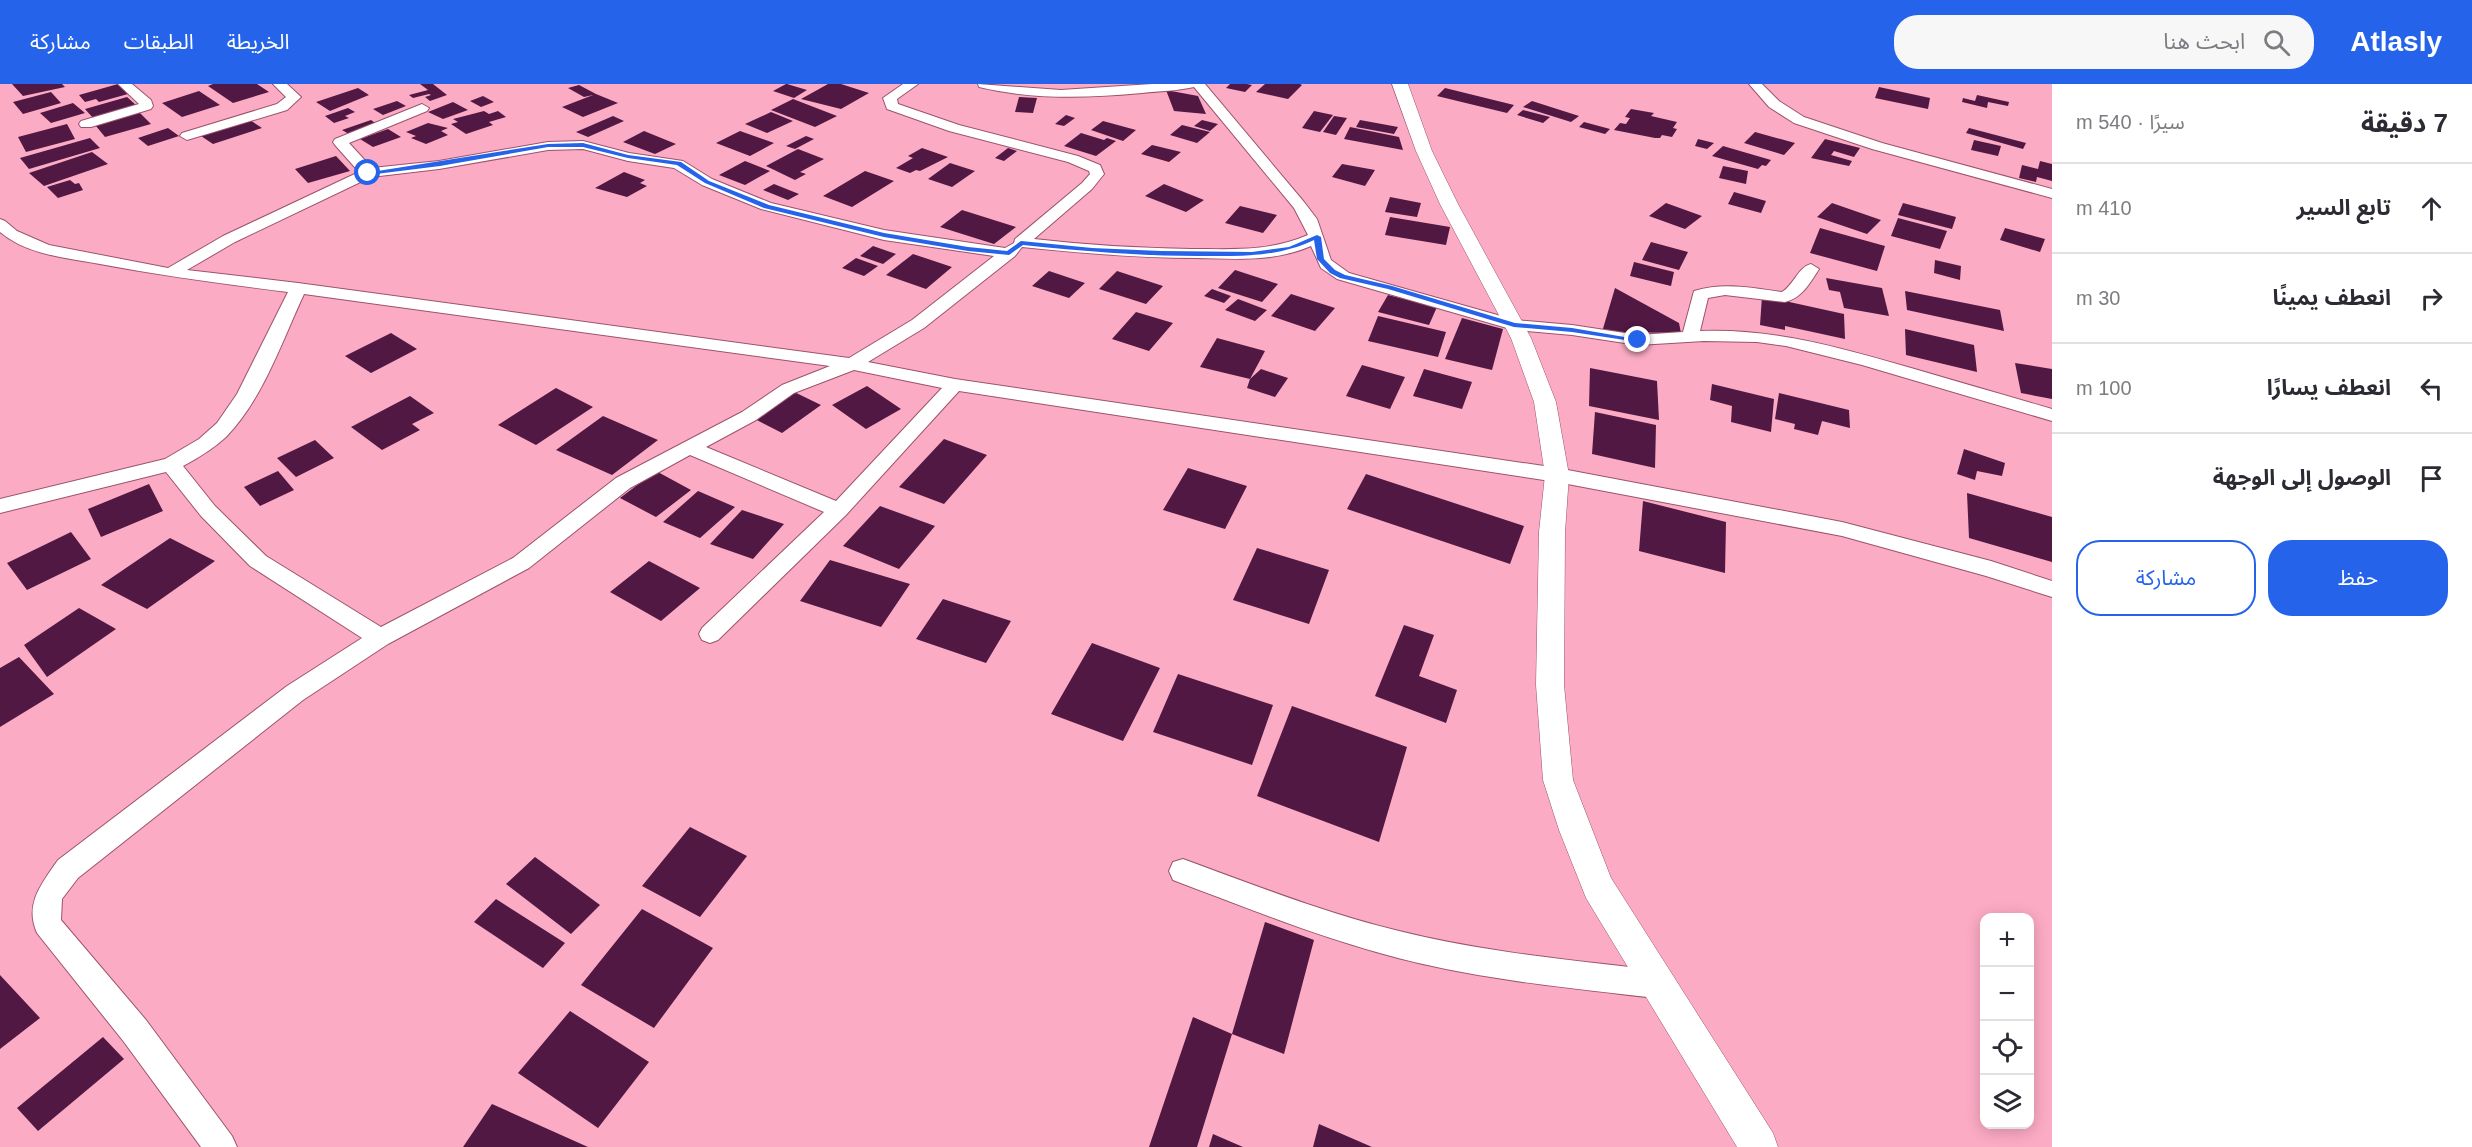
<!DOCTYPE html>
<html lang="ar">
<head>
<meta charset="utf-8">
<style>
  :root { --surface:#fff; --page:#f7f7f7; --text:#2b2b33; --muted:#7c7c81; --line:#e1e1e2; --accent:#2563eb }
  body { margin:0; font-family:Arial,"Noto Sans Arabic",sans-serif; background:var(--page); color:var(--text); direction:rtl }
  .controls { position:absolute; right:18px; bottom:18px; display:grid; overflow:hidden; border-radius:12px; box-shadow:0 3px 15px #0003 }
  .controls button { width:54px; height:54px; display:grid; place-items:center; padding:0; border:0; border-bottom:2px solid var(--line); background:var(--surface); color:var(--text); font:30px sans-serif }
  .stop { position:absolute; width:18px; height:18px; margin:-14px; border:4px solid #2563eb; border-radius:50%; background:#fff }
  .stop.end { background:#2563eb; border-color:#fff; box-shadow:0 2px 6px #0008 }
  .list { margin:0; padding:0; list-style:none }
  h2 { display:flex; justify-content:space-between; align-items:center; height:78px; margin:0; padding:0 24px; font-size:26px }
  h2 small { font-size:20px; font-weight:400; color:var(--muted) }
  .list li { display:grid; grid-template-columns:39px 1fr auto; gap:18px; align-items:center; box-sizing:border-box; height:90px; padding:0 24px; border-top:2px solid var(--line) }
  .list b { display:block; font-size:22px; white-space:nowrap }
  .list em { font-size:20px; font-style:normal; color:var(--muted) }
  .actions { display:flex; gap:12px; padding:18px 24px }
  .actions a { flex:1; padding:14px 0; border:2px solid var(--accent); border-radius:24px; text-align:center; font-size:21px; color:var(--accent) }
  .actions .main { background:var(--accent); color:#fff }
  .icon { flex:none; width:33px; height:33px; fill:none; stroke:currentColor; stroke-width:2; stroke-linecap:round; stroke-linejoin:round }
  .map { position:relative; flex:none; width:2052px; height:1063px; overflow:hidden; direction:ltr }
  header { display:flex; align-items:center; gap:36px; box-sizing:border-box; height:84px; padding:0 30px; background:var(--accent); color:#fff }
  header strong { font-size:28px }
  nav { display:flex; gap:33px; margin-inline-start:auto; font-size:21px }
  .search { width:420px; height:54px; background:var(--page); display:flex; align-items:center; gap:15px; box-sizing:border-box; padding:0 21px; border-radius:24px; color:var(--muted); font-size:22px }
  main { display:flex }
  aside { flex:1; background:var(--surface) }
  .map>svg:first-child { display:block }
</style>
</head>
<body>
<header>
<strong>Atlasly</strong>
<div class="search"><svg class="icon" aria-label="search" viewBox="0 0 24 24"><circle cx="10" cy="10" r="6"/><path d="M15 15l6 6"/></svg>ابحث هنا</div>
<nav><a>الخريطة</a><a>الطبقات</a><a>مشاركة</a></nav>
</header>
<main>
<aside>
<h2>7 دقيقة<small>سيرًا · 540 m</small></h2>
<ul class="list">
<li><svg class="icon" aria-label="ahead" viewBox="0 0 24 24"><path d="M12 20V5M6 11l6-6 6 6"/></svg><div><b>تابع السير</b></div><em>410 m</em></li>
<li><svg class="icon" aria-label="right" viewBox="0 0 24 24"><path d="M7 20v-9h11M14 6l5 5-5 5"/></svg><div><b>انعطف يمينًا</b></div><em>30 m</em></li>
<li><svg class="icon" aria-label="left" viewBox="0 0 24 24"><path d="M17 20v-9H6M10 6l-5 5 5 5"/></svg><div><b>انعطف يسارًا</b></div><em>100 m</em></li>
<li><svg class="icon" aria-label="arrive" viewBox="0 0 24 24"><path d="M6 21V4h12l-3 4 3 4H6"/></svg><div><b>الوصول إلى الوجهة</b></div></li>
</ul>
<div class="actions"><a class="main">حفظ</a><a>مشاركة</a></div>
</aside>
<div class="map">
<svg width="2052" height="1063" viewBox="0 0 2052 1063">
  <rect width="100%" height="100%" fill="#fcabc5"/>
  <path fill="#501842" d="M12 0H62L65 3 23 12Z
    M118 0 128 10 99 18 96 15 85 18 79 11Z
    M213 0H257L269 8 233 19 208 2Z
    M420 0H433L447 11 430 17 425 13 431 11 429 10 413 14 409 11 428 6Z
    M786 0H787L807 6 794 14 773 7Z
    M828 0H841L869 9 841 25 801 15Z
    M1230 0H1247L1252 1 1245 8 1226 4Z
    M1265 0H1300L1302 1 1288 15 1256 8Z
    M579 1 596 10 618 19 583 33 562 23 593 11 584 13 568 4Z
    M1879 3 1930 14 1928 25 1875 14Z
    M358 4 369 11 330 27 316 18Z
    M1445 4 1514 21 1507 29 1437 12Z
    M1166 6 1198 12 1206 30 1174 27Z
    M199 7 220 21 182 33 162 19Z
    M51 8 61 19 23 30 13 18Z
    M1977 11 2009 18 2008 22 1988 18 1987 24 1962 18 1963 14 1975 17Z
    M483 12 494 18 481 23 470 17Z
    M127 13 137 22 93 34 85 25Z
    M1019 13 1037 14 1033 29 1015 28Z
    M793 15 837 32 815 43 771 26Z
    M397 17 406 22 383 31 373 25Z
    M1532 17 1579 32 1571 38 1523 23Z
    M453 18 468 26 443 35 428 28Z
    M73 19 85 29 51 39 40 29Z
    M348 24 355 28 345 32 349 34 334 39 325 32Z
    M1631 25 1654 29 1651 32 1677 38 1673 44 1677 45 1672 53 1662 51 1660 54H1655L1614 46 1620 39 1626 40 1630 34 1625 33Z
    M1523 26 1550 33 1543 39 1517 31Z
    M138 27 151 40 105 53 96 42Z
    M484 27 489 30 498 27 506 33 489 38 493 41 466 50 451 40 458 38 453 35Z
    M1314 27 1333 31 1320 48 1302 44Z
    M771 28 793 37 767 49 745 40Z
    M1066 31 1075 34 1064 42 1055 40Z
    M613 32 624 37 588 53 576 48Z
    M1334 32 1347 34 1336 51 1323 48Z
    M247 34 262 44 213 60 198 50Z
    M371 36 378 41 349 50 342 46Z
    M1202 36 1218 40 1210 47 1194 42Z
    M1360 36 1398 43 1394 50 1356 43Z
    M1103 37 1136 46 1123 57 1091 46Z
    M1584 38 1610 45 1605 50 1579 43Z
    M428 39 448 44 441 47 448 51 426 60 411 54 416 52 406 48Z
    M67 40 75 55 26 68 18 53Z
    M1182 41 1210 48 1197 59 1170 51Z
    M1350 43 1399 53 1403 66 1344 55Z
    M168 44 179 52 148 62 138 54Z
    M1969 44 2026 59 2023 65 1966 49Z
    M388 45 401 53 373 63 360 55Z
    M644 47 676 60 655 70 623 58Z
    M740 47 774 59 750 72 716 59Z
    M1755 48 1795 59 1784 71 1744 59Z
    M1081 49 1104 56 1107 54 1116 57 1096 72 1064 62Z
    M806 52 814 55 795 65 786 62Z
    M90 54 100 64 29 85 20 74Z
    M1698 55 1714 59 1707 65 1695 62Z
    M1825 55 1860 64 1854 73 1834 67 1831 71 1852 77 1849 82 1811 74Z
    M1974 56 2001 62 1998 72 1971 66Z
    M1152 61 1181 68 1169 78 1141 70Z
    M1723 62 1771 76 1766 82 1762 81 1758 85 1712 72Z
    M922 64 948 73 920 87 916 86 910 89 896 84 913 74 908 72Z
    M1008 64 1017 67 1004 77 995 74Z
    M798 65 824 75 800 88 806 90 795 96 766 82Z
    M92 68 108 80 44 102 29 89Z
    M336 72 350 87 308 99 295 85Z
    M745 77 770 87 745 101 719 91Z
    M2040 77 2052 80V97L2037 93 2036 98 2019 94 2022 81 2038 85Z
    M950 79 975 87 952 103 928 95Z
    M1342 80 1375 86 1365 102 1332 93Z
    M1723 82 1748 87 1746 100 1719 94Z
    M865 87 894 97 852 123 823 112Z
    M624 88 645 96 640 99 647 102 627 113 595 104Z
    M70 96 75 100 79 99 83 106 58 114 47 103Z
    M774 100 799 110 788 116 763 106Z
    M1164 100 1204 116 1186 128 1145 112Z
    M1734 108 1766 117 1761 129 1728 120Z
    M1390 113 1421 119 1417 133 1385 128Z
    M1666 119 1702 132 1685 145 1649 132Z
    M1832 119 1881 136 1867 150 1817 133Z
    M1903 119 1956 133 1952 145 1898 131Z
    M1240 122 1277 131 1263 149 1225 139Z
    M962 126 1016 143 994 160 940 143Z
    M1390 133 1450 143 1446 161 1385 151Z
    M1898 134 1947 147 1940 165 1891 152Z
    M1820 144 1885 162 1877 187 1810 169Z
    M2005 144 2045 155 2040 168 2000 156Z
    M1651 158 1688 168 1679 186 1642 176Z
    M873 162 896 170 883 180 860 172Z
    M913 170 952 183 926 205 886 191Z
    M856 174 878 182 864 192 842 184Z
    M1935 176 1961 182 1960 196 1934 189Z
    M1634 178 1674 188 1671 202 1630 192Z
    M1235 186 1278 200 1262 218 1218 204Z
    M1049 187 1085 199 1069 214 1032 202Z
    M1117 187 1163 202 1146 220 1099 205Z
    M1826 194 1882 204 1889 232 1844 224 1840 208 1829 206Z
    M1615 204 1679 239 1681 249 1602 248Z
    M1212 205 1231 212 1224 219 1204 212Z
    M1905 207 2000 226 2004 247 1907 226Z
    M1291 210 1335 224 1315 247 1271 232Z
    M1388 211 1437 223 1429 241 1378 228Z
    M1762 212 1844 230 1845 255 1785 242V246L1760 241Z
    M1238 215 1267 226 1255 237 1225 226Z
    M1136 228 1173 239 1149 267 1112 255Z
    M1378 232 1446 248 1438 273 1368 257Z
    M1462 234 1503 245 1492 286 1445 275Z
    M1905 245 1974 261 1977 288 1906 271Z
    M391 249 417 265 371 289 345 272Z
    M1217 254 1265 267 1250 295 1200 283Z
    M2015 279 2052 285V315L2021 309Z
    M1362 281 1405 293 1390 325 1346 312Z
    M1590 284 1657 297 1659 336 1589 322Z
    M1261 285 1288 294 1275 313 1247 304 1250 295Z
    M1424 285 1472 298 1462 325 1413 312Z
    M1712 300 1774 315 1771 348 1731 338 1732 322 1710 316Z
    M867 302 901 325 866 345 832 321Z
    M556 304 593 323 536 361 498 341Z
    M788 305 821 321 782 349 749 332Z
    M1779 309 1849 326 1850 344 1822 337 1818 351 1794 345 1795 340 1775 335Z
    M410 312 434 329 412 340 420 346 382 366 351 343Z
    M1595 328 1656 341 1655 384 1592 370Z
    M603 332 658 356 612 391 556 366Z
    M944 355 987 371 944 420 899 403Z
    M315 356 334 374 296 393 277 374Z
    M1964 365 2005 379 2002 392 1977 387 1975 396 1957 390Z
    M1188 384 1247 402 1225 445 1163 426Z
    M278 387 294 406 260 422 244 403Z
    M656 387 691 406 656 433 620 414Z
    M1366 390 1524 442 1510 480 1347 425Z
    M149 400 163 427 101 453 88 425Z
    M698 407 735 423 700 454 663 438Z
    M1967 409 2052 433V478L1969 454Z
    M1643 417 1726 438 1725 489 1639 467Z
    M880 422 935 442 899 485 843 462Z
    M742 426 784 440 753 475 710 460Z
    M71 448 91 475 27 506 7 479Z
    M170 454 215 477 147 525 101 501Z
    M1257 464 1329 486 1309 540 1233 516Z
    M830 476 910 500 881 543 800 517Z
    M649 477 700 504 661 537 610 508Z
    M943 515 1011 537 986 579 916 555Z
    M79 524 116 545 47 593 24 561Z
    M1404 541 1434 551 1419 592 1457 606 1446 639 1375 612Z
    M1092 559 1160 584 1123 657 1051 630Z
    M19 573 54 610 0 643V584Z
    M1178 590 1273 621 1252 681 1153 648Z
    M1292 622 1407 663 1379 758 1257 712Z
    M690 743 747 772 700 833 642 802Z
    M535 773 600 821 571 850 506 800Z
    M496 815 565 859 543 884 474 838Z
    M642 825 713 864 654 944 581 901Z
    M1265 838 1314 856 1284 970 1232 950Z
    M0 891 40 934 0 965Z
    M570 927 649 978 598 1044 518 989Z
    M1193 933 1232 950 1197 1063H1149Z
    M103 953 124 975 38 1047 17 1024Z
    M492 1020 588 1063H463Z
    M1319 1040 1372 1063H1313Z
    M1213 1050 1243 1063H1209Z"/>
  <g fill="none" stroke-linecap="round" stroke-linejoin="round">
    <g stroke="#9b536c" stroke-width="2">
      <path id="minor" d="M118 0H132L151 16 153 22 151 25 91 43H81L79 40 81 37 139 20Z
        M273 0H287L301 13 287 26 187 56 180 52 182 49 277 20 286 13Z
        M903 0H918L897 15 898 20 959 41 1078 72 1100 81 1104 90 1092 105 1034 155C1086 161 1138 164 1191 165 1232 165 1269 168 1308 151L1294 124 1194 3C1177 7 1159 7 1142 9 1087 14 1034 16 979 3L978 0 1061 6 1152 0H1205L1304 118 1317 135 1331 176 1349 189 1515 236 1572 241 1638 251 1683 248 1694 207C1724 198 1752 204 1782 208 1794 201 1798 183 1811 180L1819 185C1810 199 1802 214 1785 218L1725 211 1708 214 1700 247C1773 244 1842 264 1911 284 1958 298 2005 311 2052 325V337L1862 281 1786 262 1757 258 1704 257 1638 261 1572 251 1514 246 1337 195 1321 184 1311 162C1275 178 1235 175 1197 174 1138 174 1081 169 1022 163L1015 172 924 244 868 278 955 295 1557 384 1842 438 1991 477 2052 497V513L1986 492 1842 452 1557 398 959 307 846 431 718 556 710 559 702 556 699 550 702 544 824 428 690 371 630 404 529 484 388 560 303 616 78 794 62 815 61 836 146 936 232 1052 237 1063H201L124 958 37 849C24 820 42 799 58 776L287 602 362 554 250 482 201 432 166 388 0 429V415L165 375 199 355 217 339 237 310 288 208C225 200 163 192 100 180 67 174 27 171 0 148V135L5 137 17 147 49 161 168 184 223 152 359 88 335 61 333 58 335 55 422 20 429 24 427 27 349 59 372 84 439 77 548 58 583 57 629 69 683 77 712 95 771 119 884 146 1005 164 1014 159 1015 155 1082 99 1090 90 1089 87 1068 78 949 47 887 25 883 14ZM583 65 628 77 674 84 702 101 761 125 884 156 994 172 912 236 849 274 298 199 187 186 235 158 371 93 439 85 548 66ZM304 210 830 282 782 301 742 328 616 394 513 474 381 543 266 472 215 422 183 382C198 374 213 365 226 353 263 315 282 257 304 210ZM854 286 942 304 836 417 706 363 756 336 794 309Z
        M1749 0H1762L1779 17 1804 33 1882 59 2052 105V114L1872 65 1794 39 1769 23Z
        M1183 775C1254 801 1325 829 1399 847 1483 868 1570 876 1656 886L1666 890 1671 900 1666 910 1656 914C1570 904 1483 896 1398 874 1321 854 1247 824 1173 796L1169 787 1173 778Z"/>
    </g>
    <g stroke="#9b536c" stroke-width="1">
      <path id="tertiary" d="M1392 0H1408L1432 67 1458 120 1531 254 1556 318 1569 391 1565 448 1564 601 1573 696 1611 794 1773 1049 1778 1063H1737L1586 814 1559 746 1543 696 1536 601 1539 448 1545 391 1534 318 1511 254 1440 120 1416 67Z"/>
    </g>
    <use href="#minor" fill="#fff" fill-rule="evenodd"/>
    <use href="#tertiary" fill="#fff" fill-rule="evenodd"/>
  </g>
  <path fill="#2563eb" d="M583 59 628 71 681 78 709 97 769 121 884 149 968 163 1007 167 1021 157 1092 164 1161 167 1252 168 1289 163 1317 151 1321 153 1324 175 1335 186 1345 191 1392 202 1515 239 1572 244 1642 256 1638 258 1572 248 1514 243 1388 205 1340 194 1330 189 1317 175 1314 156C1276 174 1239 172 1197 172 1139 172 1081 167 1023 161L1009 171 968 167 884 153 764 124 705 99 677 81 628 74 583 63H548L440 82 368 91 365 89 548 60Z"/>
</svg>
<div class="controls">
<button>+</button>
<button>−</button>
<button><svg class="icon" aria-label="locate" viewBox="0 0 24 24"><circle cx="12" cy="12" r="6"/><path d="M12 2v4M12 18v4M2 12h4M18 12h4"/></svg></button>
<button><svg class="icon" aria-label="layers" viewBox="0 0 24 24"><path d="M12 4l9 5-9 5-9-5zM3 14l9 5 9-5"/></svg></button>
</div>
<div class="stop" style="left:368px;top:89px"></div>
<div class="stop end" style="left:1638px;top:256px"></div>
</div>
</main>
</body>
</html>
